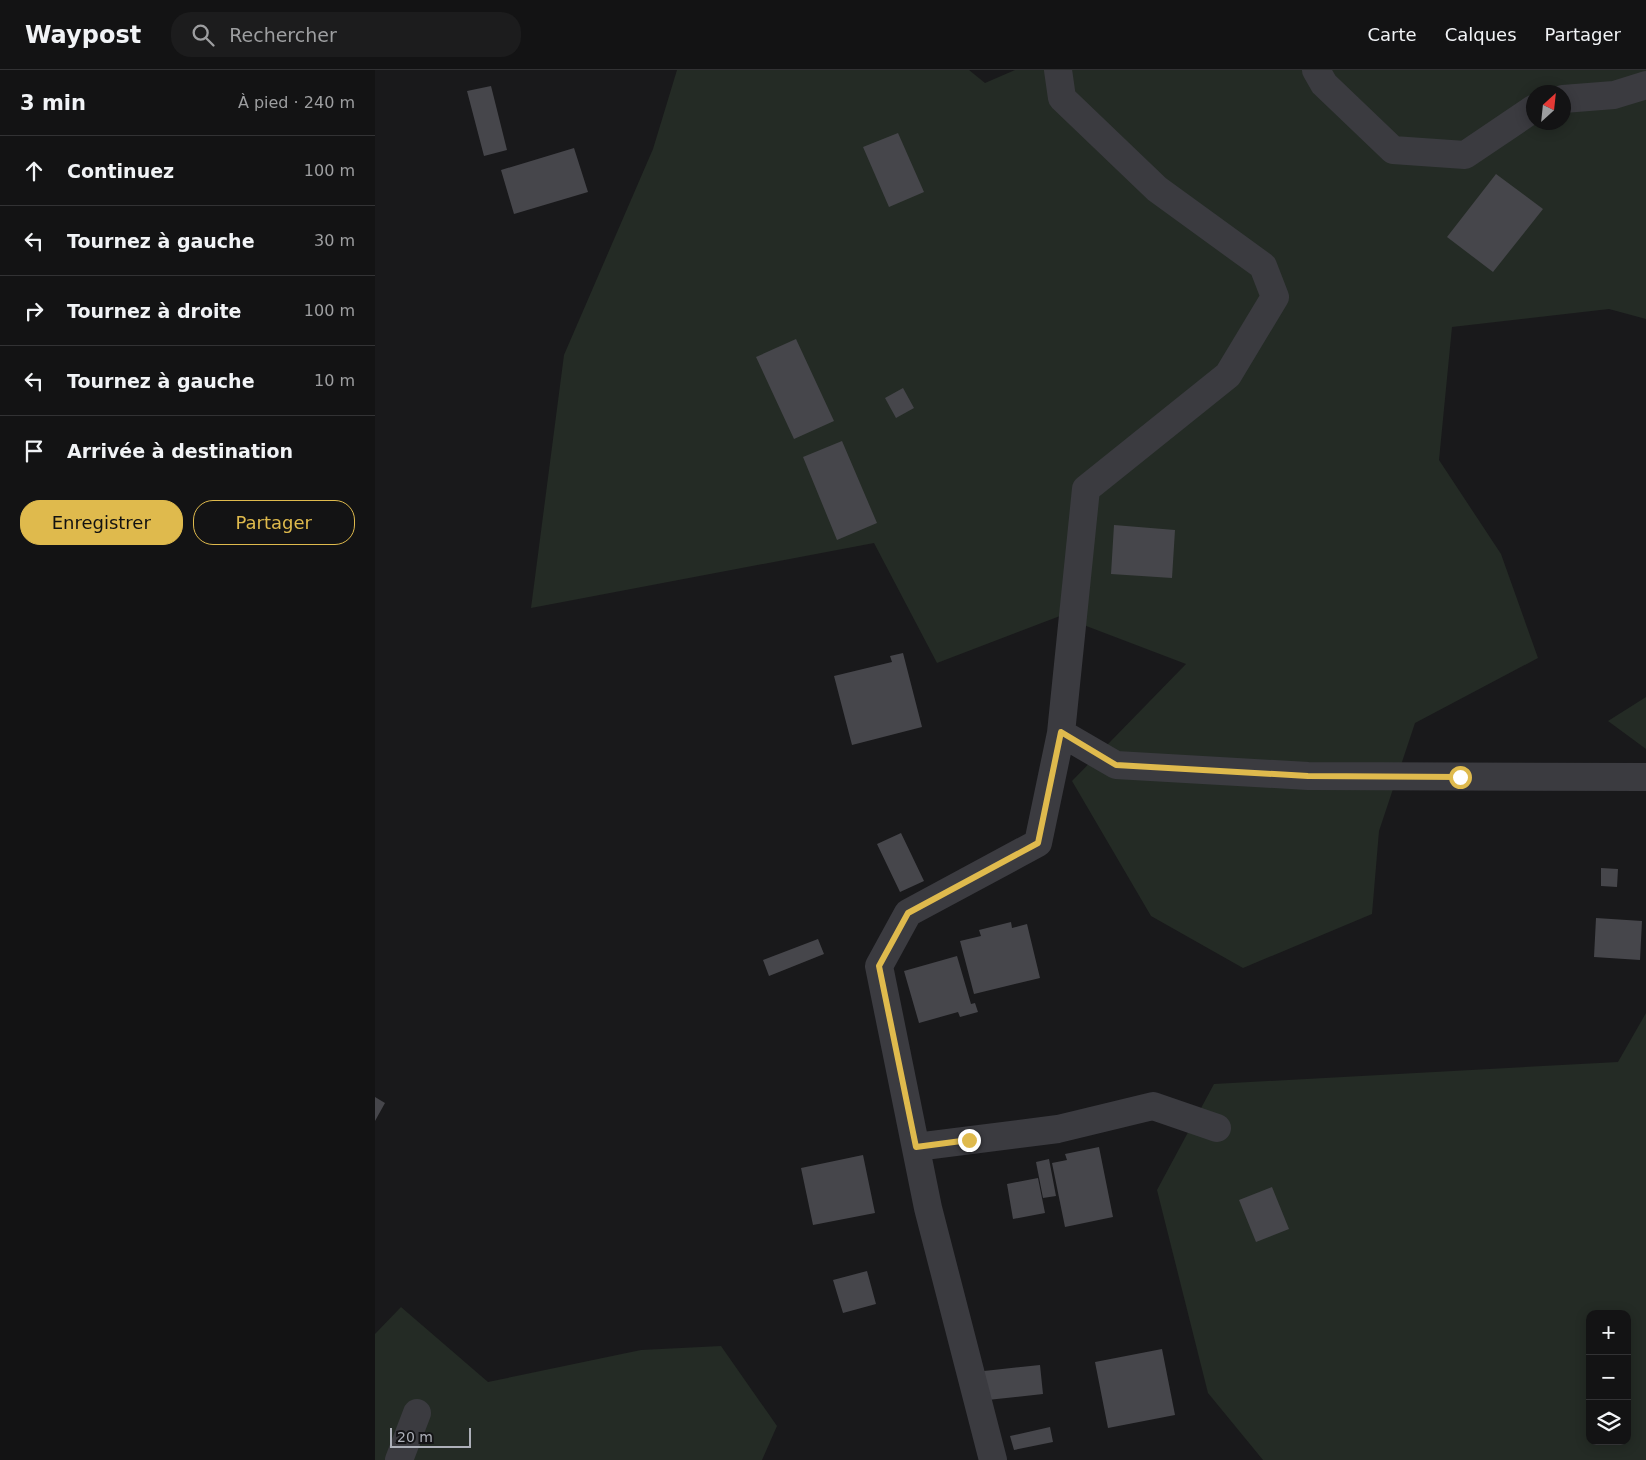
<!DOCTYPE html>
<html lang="fr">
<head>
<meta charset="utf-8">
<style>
  :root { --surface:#131314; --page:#1c1c1d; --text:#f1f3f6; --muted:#9d9ea0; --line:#323234; --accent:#dfba4d }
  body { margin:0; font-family:"DejaVu Sans",sans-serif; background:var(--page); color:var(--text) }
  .controls { position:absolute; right:15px; bottom:15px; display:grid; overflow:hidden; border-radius:10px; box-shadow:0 2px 12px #0003 }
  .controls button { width:45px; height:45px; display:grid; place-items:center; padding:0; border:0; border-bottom:1px solid var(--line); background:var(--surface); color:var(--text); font:25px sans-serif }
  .compass { position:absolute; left:1151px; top:15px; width:45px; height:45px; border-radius:50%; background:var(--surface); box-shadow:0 2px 12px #0003; rotate:27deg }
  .scale { position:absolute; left:15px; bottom:12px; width:81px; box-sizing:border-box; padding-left:5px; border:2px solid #adb0b9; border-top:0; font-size:14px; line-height:18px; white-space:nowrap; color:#adb0b9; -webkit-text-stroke:4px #141416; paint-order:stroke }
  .stop { position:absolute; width:15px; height:15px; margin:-11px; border:4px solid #dfba4d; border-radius:50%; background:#fff }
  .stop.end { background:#dfba4d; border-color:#fff; box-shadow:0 1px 5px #0008 }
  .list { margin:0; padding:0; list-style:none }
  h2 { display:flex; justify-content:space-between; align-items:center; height:65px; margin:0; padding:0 20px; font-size:21px }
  h2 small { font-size:16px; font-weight:400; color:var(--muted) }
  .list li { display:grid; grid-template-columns:32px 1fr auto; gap:15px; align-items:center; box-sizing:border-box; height:70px; padding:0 20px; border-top:1px solid var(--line) }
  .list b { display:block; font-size:19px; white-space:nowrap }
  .list em { font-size:16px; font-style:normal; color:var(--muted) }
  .actions { display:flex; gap:10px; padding:15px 20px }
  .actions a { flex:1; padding:11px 0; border:1px solid var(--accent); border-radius:20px; text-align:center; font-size:18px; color:var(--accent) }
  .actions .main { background:var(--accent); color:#111 }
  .icon { flex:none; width:28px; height:28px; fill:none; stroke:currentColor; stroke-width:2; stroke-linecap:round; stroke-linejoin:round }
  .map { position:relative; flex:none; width:1271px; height:1390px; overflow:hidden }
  header { display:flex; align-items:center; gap:30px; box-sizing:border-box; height:70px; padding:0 25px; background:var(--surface); border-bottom:1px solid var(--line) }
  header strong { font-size:24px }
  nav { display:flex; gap:28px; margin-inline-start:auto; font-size:18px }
  .search { width:350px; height:45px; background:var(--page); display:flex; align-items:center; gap:12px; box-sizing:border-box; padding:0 18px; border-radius:20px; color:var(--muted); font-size:19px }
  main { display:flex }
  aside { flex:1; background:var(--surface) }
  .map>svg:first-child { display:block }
</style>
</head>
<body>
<header>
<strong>Waypost</strong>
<div class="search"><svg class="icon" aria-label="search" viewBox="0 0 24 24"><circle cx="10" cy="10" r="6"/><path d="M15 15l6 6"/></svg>Rechercher</div>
<nav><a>Carte</a><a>Calques</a><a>Partager</a></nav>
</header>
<main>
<aside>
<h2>3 min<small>À pied · 240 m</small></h2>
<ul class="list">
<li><svg class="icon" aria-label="ahead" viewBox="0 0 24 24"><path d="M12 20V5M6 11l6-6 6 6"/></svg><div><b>Continuez</b></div><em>100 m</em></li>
<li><svg class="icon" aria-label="left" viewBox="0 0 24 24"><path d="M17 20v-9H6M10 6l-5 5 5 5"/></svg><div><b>Tournez à gauche</b></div><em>30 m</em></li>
<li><svg class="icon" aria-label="right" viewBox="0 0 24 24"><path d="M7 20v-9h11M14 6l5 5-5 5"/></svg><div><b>Tournez à droite</b></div><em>100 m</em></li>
<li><svg class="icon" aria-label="left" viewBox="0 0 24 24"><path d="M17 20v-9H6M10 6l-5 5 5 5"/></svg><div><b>Tournez à gauche</b></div><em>10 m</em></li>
<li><svg class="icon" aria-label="arrive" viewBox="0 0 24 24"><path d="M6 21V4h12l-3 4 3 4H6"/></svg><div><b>Arrivée à destination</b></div></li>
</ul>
<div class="actions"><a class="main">Enregistrer</a><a>Partager</a></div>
</aside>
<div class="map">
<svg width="1271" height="1390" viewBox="0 0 1271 1390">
  <rect width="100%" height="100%" fill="#19191b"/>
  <path fill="#242b25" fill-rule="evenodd" d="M302 0H594L610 13 640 0H1271V249L1234 239 1077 257 1064 390 1126 484 1163 588 1040 653 1004 761 997 844 868 898 776 846 697 711 811 594 685 546 562 593 499 473 156 538 189 285 278 79ZM1158 22H1188V52H1158Z
    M1271 627V679L1233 651Z
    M1271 943V1390H888L833 1323 782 1120 839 1014 1243 992ZM1215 1244H1252V1371H1215Z
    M26 1237 113 1312 266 1280 346 1276 402 1356 387 1390H0V1264Z"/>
  <path fill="#46464b" d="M116 16 132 80 109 86 92 21Z
    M523 63 549 122 514 137 488 77Z
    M199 78 213 122 139 144 126 100Z
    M1121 104 1168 139 1118 202 1072 167Z
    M421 269 459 351 419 369 381 287Z
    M528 318 539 338 521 348 510 328Z
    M467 371 502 453 462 470 428 387Z
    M739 455 800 460 797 508 736 504Z
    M528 583 547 657 477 675 459 606 517 592 515 586Z
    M526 763 549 811 525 822 502 774Z
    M1226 798 1243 799 1242 817 1226 816Z
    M1221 848 1267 851 1265 890 1219 887Z
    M636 852 637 858 652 854 665 908 599 924 585 871 606 866 604 860Z
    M443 869 449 884 394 906 388 890Z
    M582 886 596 934 600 933 603 942 585 947 583 942 544 953 529 901Z
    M0 1027 10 1033 0 1051Z
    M724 1077 738 1147 690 1157 677 1093 692 1090 690 1084Z
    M488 1085 500 1143 438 1155 426 1098Z
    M674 1089 681 1126 668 1128 661 1092Z
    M663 1108 670 1143 638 1149 632 1114Z
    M897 1117 914 1159 881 1172 864 1130Z
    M492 1201 501 1234 468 1243 458 1210Z
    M787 1279 800 1345 733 1358 720 1292Z
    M665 1295 668 1324 603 1331 600 1302Z
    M675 1357 678 1372 639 1380 635 1366Z"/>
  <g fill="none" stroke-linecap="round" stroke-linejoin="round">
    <path stroke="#3b3b40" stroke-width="28" d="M941 0 949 14 1018 80 1090 85 1158 39
      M1188 29 1239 25 1271 15
      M686 663 741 695 933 706 1271 707
      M541 1077 683 1059 778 1036 842 1058
      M24 1390 42 1343
      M618 1390 553 1138 504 896 533 843 663 773 686 663 711 419 853 305 900 227 888 196 782 119 687 28 683 0"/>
  </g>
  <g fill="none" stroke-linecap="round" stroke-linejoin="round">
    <path stroke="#dfba4d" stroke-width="6" d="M594 1070 541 1077 504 896 533 843 663 773 686 662 741 695 933 706 1085 707"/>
  </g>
</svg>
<div class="controls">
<button>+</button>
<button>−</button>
<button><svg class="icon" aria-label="layers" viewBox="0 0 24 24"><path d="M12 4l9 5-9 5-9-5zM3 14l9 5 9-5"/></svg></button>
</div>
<svg class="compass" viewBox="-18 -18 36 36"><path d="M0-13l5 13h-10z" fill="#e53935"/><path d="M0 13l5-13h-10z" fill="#9d9ea0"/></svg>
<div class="scale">20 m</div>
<div class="stop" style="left:1085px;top:707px"></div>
<div class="stop end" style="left:594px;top:1070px"></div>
</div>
</main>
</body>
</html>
